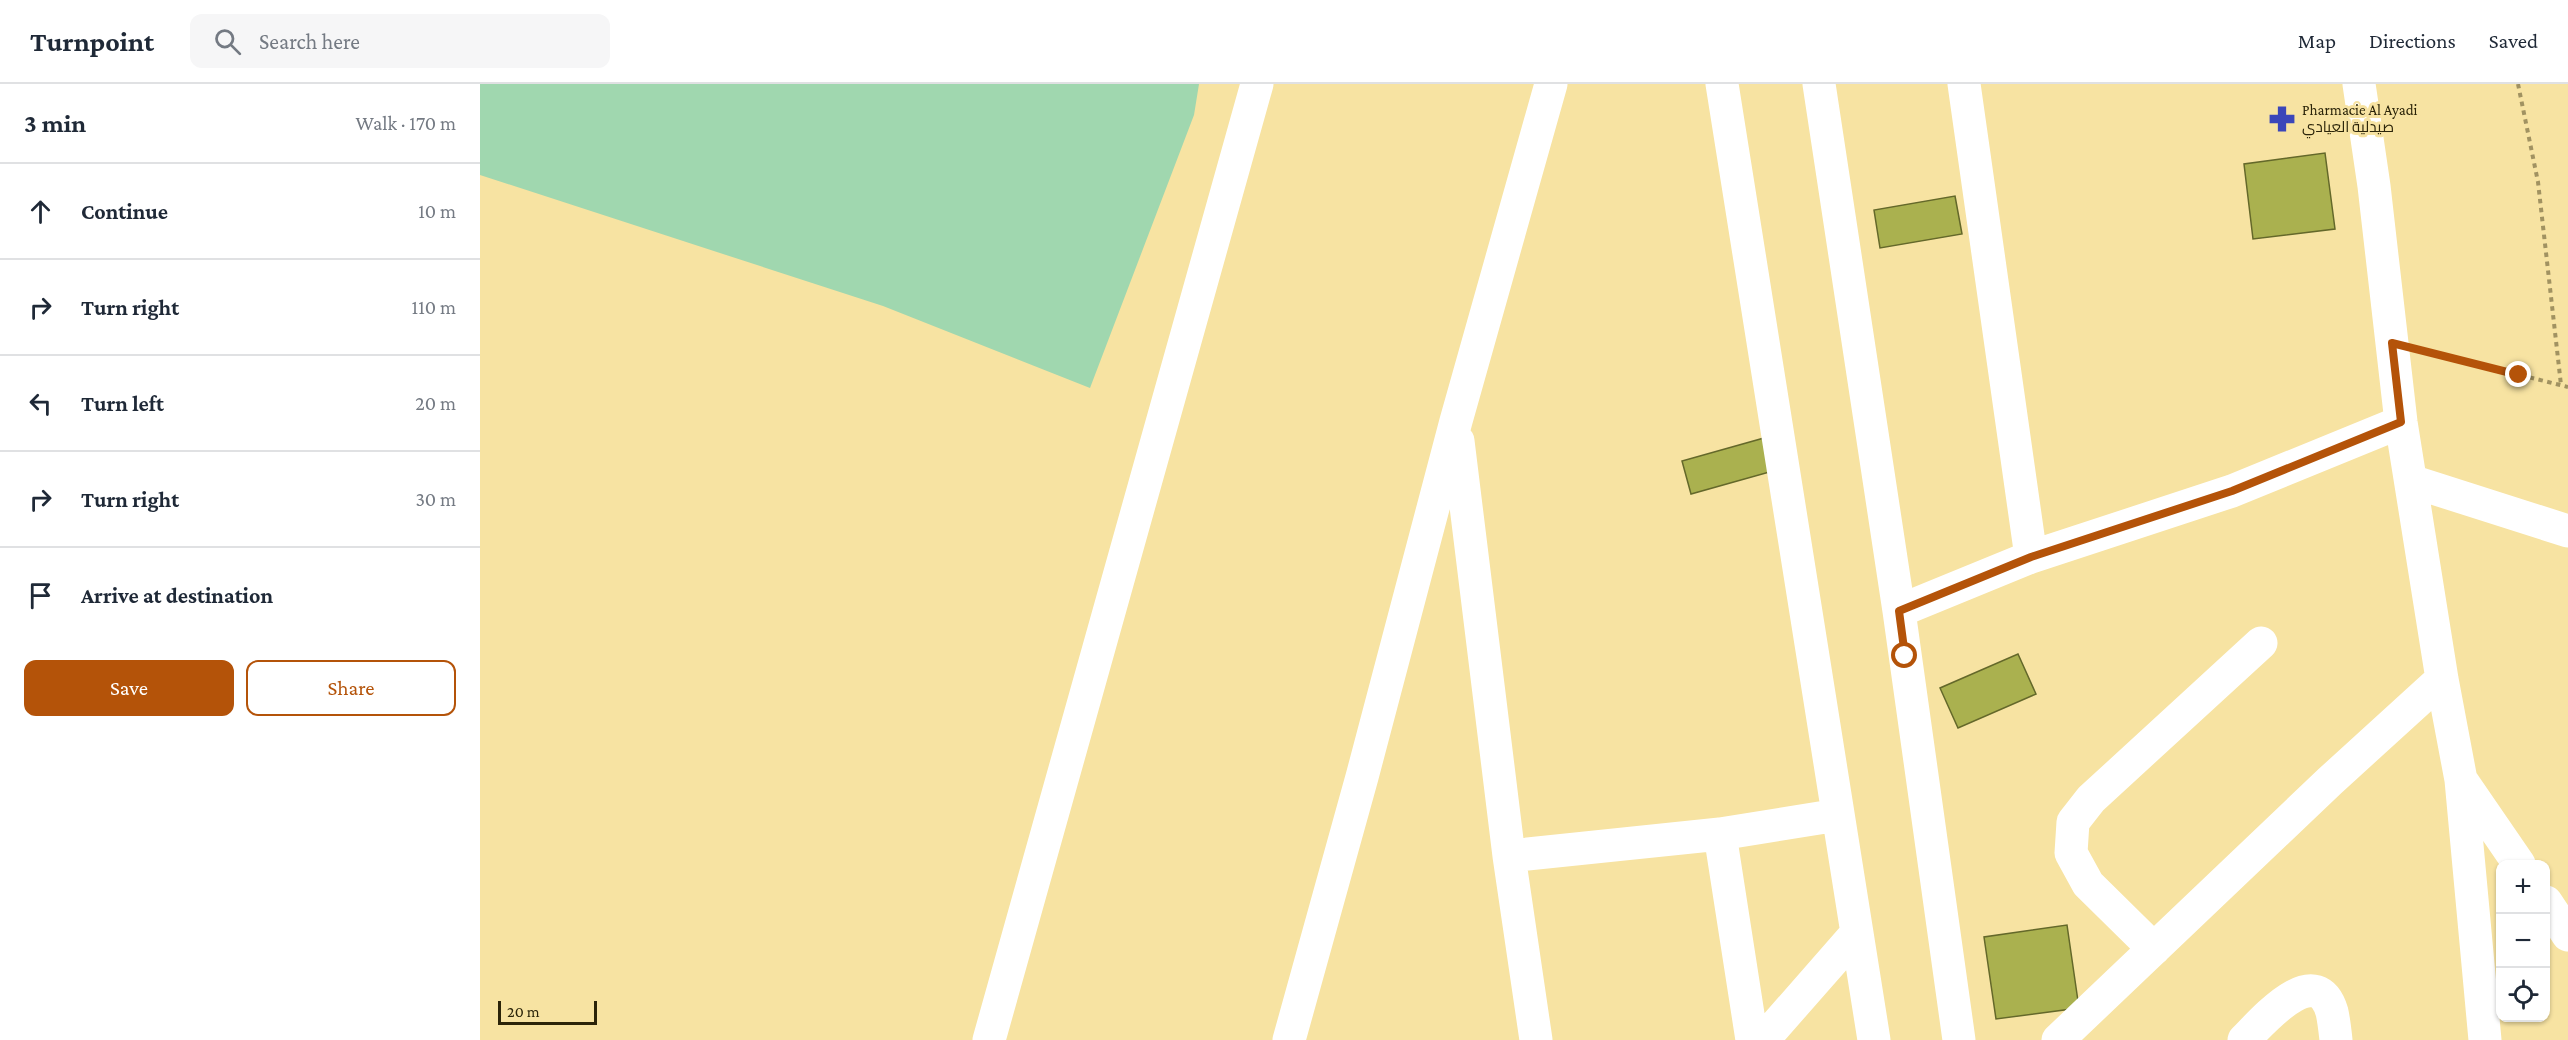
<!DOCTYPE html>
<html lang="en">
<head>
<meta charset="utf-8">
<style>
  :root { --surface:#fff; --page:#f6f6f7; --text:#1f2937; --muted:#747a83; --line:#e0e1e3; --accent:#b45309 }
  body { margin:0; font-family:"Crimson Pro",Cairo,serif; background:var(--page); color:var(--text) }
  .controls { position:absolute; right:18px; bottom:18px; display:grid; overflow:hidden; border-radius:12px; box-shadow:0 2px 4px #0004 }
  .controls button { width:54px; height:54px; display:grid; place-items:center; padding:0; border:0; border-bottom:2px solid var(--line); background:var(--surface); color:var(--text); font:30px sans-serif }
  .scale { position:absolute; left:18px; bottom:15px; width:99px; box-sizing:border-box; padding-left:6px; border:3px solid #2b2409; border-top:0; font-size:16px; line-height:21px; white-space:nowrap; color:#2b2409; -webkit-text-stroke:4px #f7e3a2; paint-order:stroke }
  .stop { position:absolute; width:18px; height:18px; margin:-14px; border:4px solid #b45309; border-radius:50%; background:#fff }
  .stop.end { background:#b45309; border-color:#fff; box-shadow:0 2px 6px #0008 }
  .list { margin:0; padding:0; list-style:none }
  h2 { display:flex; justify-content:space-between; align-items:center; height:78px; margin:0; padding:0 24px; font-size:26px }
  h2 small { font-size:20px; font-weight:400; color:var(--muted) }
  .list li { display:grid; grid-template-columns:39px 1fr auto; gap:18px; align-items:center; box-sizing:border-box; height:96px; padding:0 24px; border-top:2px solid var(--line) }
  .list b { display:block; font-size:22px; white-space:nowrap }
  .list em { font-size:20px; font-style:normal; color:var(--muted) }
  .actions { display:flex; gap:12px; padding:18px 24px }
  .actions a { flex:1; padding:14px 0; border:2px solid var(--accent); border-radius:12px; text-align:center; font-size:21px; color:var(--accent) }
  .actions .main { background:var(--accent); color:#fff }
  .icon { flex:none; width:33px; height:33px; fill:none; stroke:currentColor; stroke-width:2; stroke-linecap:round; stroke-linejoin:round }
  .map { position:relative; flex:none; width:2088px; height:956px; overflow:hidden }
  header { display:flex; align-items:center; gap:36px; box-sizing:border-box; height:84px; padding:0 30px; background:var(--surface); border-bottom:2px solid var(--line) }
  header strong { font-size:28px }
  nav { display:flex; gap:33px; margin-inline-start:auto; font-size:21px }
  .search { width:420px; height:54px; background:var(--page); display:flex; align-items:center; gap:15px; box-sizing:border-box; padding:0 21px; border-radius:12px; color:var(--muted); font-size:22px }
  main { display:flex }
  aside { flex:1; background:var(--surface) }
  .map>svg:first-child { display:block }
</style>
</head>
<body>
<header>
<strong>Turnpoint</strong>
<div class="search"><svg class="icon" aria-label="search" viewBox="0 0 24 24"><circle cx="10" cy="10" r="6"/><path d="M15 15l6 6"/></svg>Search here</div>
<nav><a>Map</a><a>Directions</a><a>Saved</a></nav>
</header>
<main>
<aside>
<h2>3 min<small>Walk · 170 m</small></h2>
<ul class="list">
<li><svg class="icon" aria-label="ahead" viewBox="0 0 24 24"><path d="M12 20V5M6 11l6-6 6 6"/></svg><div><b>Continue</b></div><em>10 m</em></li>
<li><svg class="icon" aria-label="right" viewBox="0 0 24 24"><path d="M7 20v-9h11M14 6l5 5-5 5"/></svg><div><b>Turn right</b></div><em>110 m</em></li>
<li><svg class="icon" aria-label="left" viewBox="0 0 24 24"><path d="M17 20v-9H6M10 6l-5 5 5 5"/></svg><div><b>Turn left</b></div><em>20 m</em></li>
<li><svg class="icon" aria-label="right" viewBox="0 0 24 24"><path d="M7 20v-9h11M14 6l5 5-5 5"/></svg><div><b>Turn right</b></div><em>30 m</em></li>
<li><svg class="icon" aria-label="arrive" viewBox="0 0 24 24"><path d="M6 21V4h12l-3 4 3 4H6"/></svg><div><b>Arrive at destination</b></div></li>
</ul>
<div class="actions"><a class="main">Save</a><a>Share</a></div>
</aside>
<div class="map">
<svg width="2088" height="956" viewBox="0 0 2088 956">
  <rect width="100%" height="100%" fill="#f7e3a2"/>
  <path fill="#a0d7af" d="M0 0H719L714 31 610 304 403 222 0 91Z"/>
  <path fill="#aab14f" stroke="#64682a" stroke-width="1.5" d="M1845 69 1855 145 1773 155 1764 80Z
    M1475 112 1482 150 1400 164 1394 126Z
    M1284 354 1293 387 1211 410 1202 377Z
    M1538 570 1556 610 1478 644 1460 604Z
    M1587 841 1599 924 1516 935 1504 853Z"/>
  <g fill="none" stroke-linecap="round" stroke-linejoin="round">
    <path stroke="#a19261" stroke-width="4" stroke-dasharray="4.5 4.5" stroke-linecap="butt" d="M2038 0 2058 98 2081 301
      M1945 267 2088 303"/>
    <path stroke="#fff" stroke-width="33" d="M1242 0 1394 956
      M1339 0 1419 527 1479 956
      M1484 0 1551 473 1752 407 1921 338
      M1879 0 1894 102 1921 338 1962 595 1981 696 2005 956
      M978 357 1029 772 1056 956
      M1931 397 2088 447
      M1419 527 1551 473
      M1982 697 2039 780
      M1240 750 1272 956
      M1029 772 1240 750 1358 731
      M2066 818 2088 851
      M1674 865 1608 800 1591 769 1593 738 1611 715 1781 559
      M509 956 777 0
      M809 956 882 693 976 337 1071 0
      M1283 956 1376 850
      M1578 956 1850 697 1962 595
      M1764 956C1782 938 1836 874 1852 928 1854 937 1855 947 1856 956"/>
  </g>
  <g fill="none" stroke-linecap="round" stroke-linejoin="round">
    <path stroke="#b45309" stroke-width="8" d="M1425 572 1419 527 1551 473 1752 407 1921 338 1912 259 2039 291"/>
  </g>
  <defs>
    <g id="pharmacy-bare" transform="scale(2.07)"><path d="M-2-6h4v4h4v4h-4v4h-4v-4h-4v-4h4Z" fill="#3b46b9" stroke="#f7e3a2" stroke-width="2.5" paint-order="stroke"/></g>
  </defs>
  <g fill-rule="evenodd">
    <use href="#pharmacy-bare" x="1802" y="35"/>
  </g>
  <g text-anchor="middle" stroke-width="6" stroke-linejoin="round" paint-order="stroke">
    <g font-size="15" fill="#2b2409" stroke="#f7e3a2" text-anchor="start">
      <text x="1822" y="31">Pharmacie Al Ayadi<tspan x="1822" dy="17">صيدلية العيادي</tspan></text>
    </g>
  </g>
</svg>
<div class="controls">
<button>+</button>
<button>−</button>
<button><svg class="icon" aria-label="locate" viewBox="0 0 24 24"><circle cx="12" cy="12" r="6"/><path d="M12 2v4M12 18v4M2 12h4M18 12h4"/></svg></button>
</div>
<div class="scale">20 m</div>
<div class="stop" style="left:1425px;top:572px"></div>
<div class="stop end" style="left:2039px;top:291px"></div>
</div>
</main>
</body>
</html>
